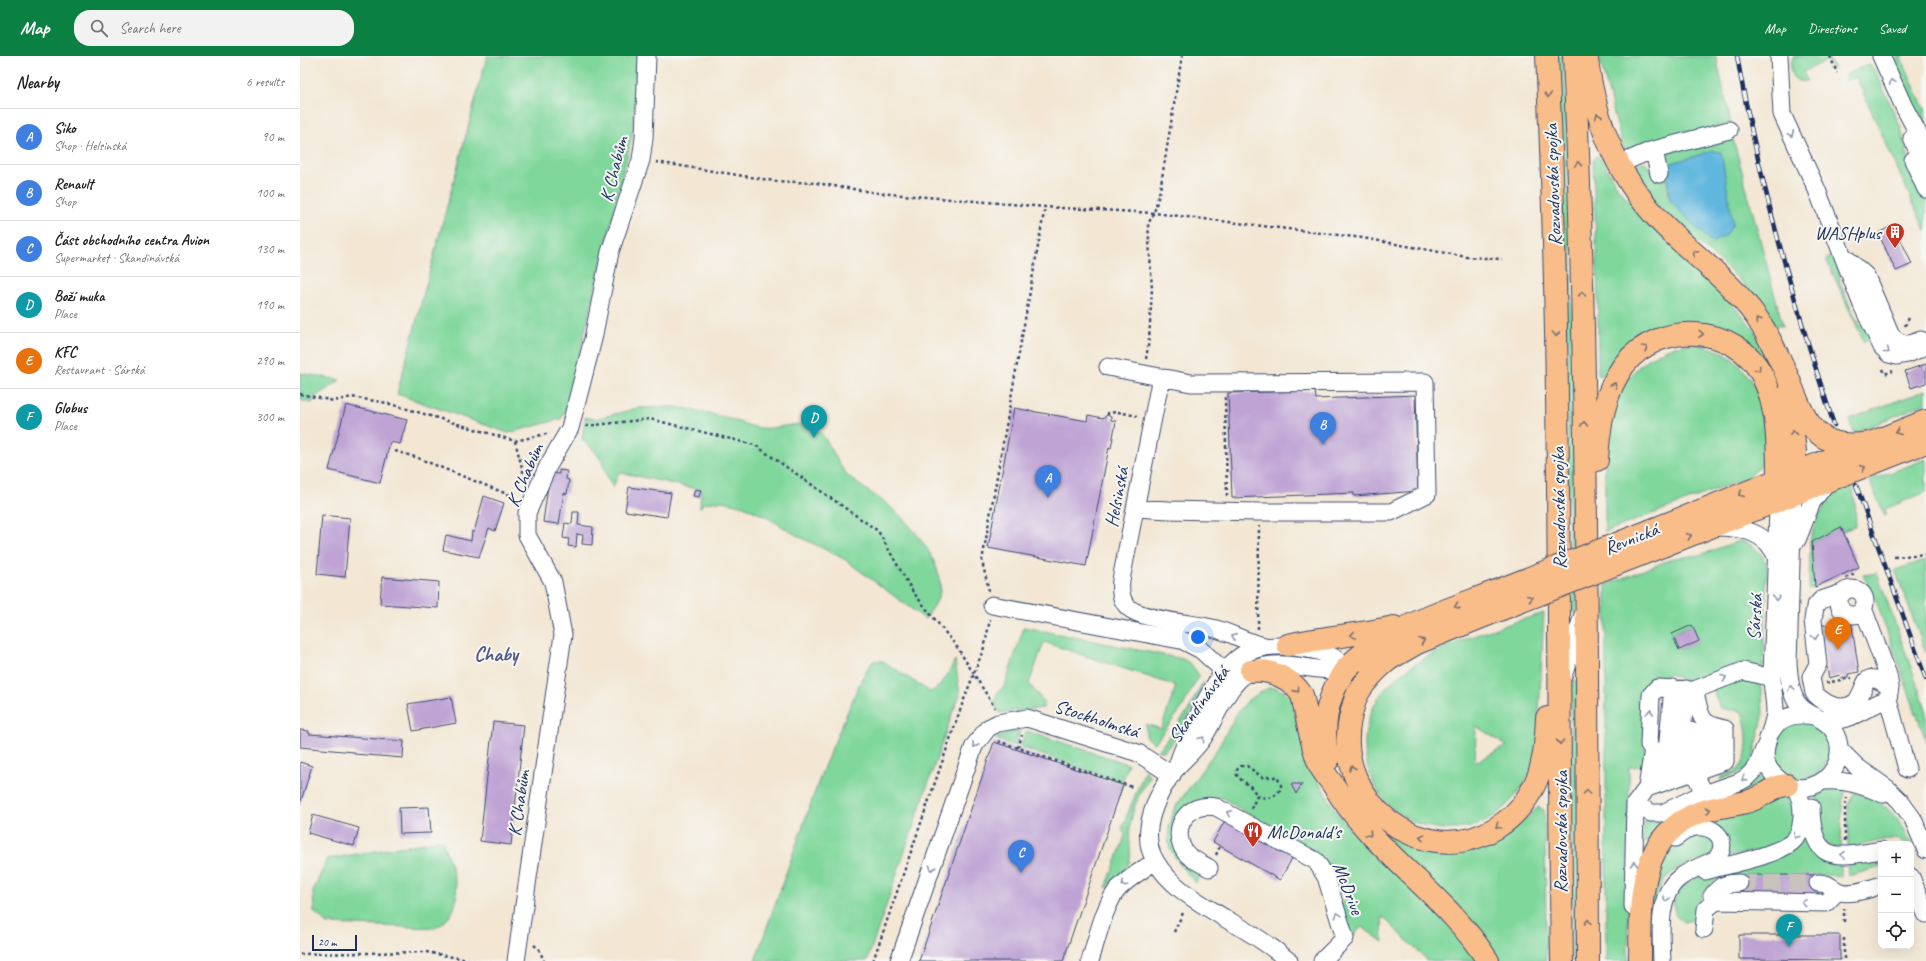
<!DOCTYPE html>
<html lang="en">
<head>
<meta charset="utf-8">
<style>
  :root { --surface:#fff; --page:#f2f2f2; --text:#202124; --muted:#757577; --line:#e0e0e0; --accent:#0b8043 }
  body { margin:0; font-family:Caveat,sans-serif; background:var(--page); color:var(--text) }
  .controls { position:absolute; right:12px; bottom:12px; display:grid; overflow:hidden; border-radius:8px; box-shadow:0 4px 16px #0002 }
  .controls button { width:36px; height:36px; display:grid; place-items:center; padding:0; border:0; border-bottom:1px solid var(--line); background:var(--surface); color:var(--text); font:20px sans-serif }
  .scale { position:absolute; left:12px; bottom:10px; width:45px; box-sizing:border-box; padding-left:4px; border:2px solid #1b2f5e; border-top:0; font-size:11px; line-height:14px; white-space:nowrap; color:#1b2f5e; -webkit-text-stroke:3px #f6f6f2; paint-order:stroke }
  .you { position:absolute; left:898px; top:581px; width:14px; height:14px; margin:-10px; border:3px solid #fff; border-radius:50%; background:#1a73e8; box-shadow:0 0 0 6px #1a73e833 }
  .badge { display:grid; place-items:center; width:26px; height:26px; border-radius:50%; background:var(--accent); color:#fff; font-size:13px; font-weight:700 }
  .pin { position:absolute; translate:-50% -33px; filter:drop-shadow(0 1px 2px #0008) }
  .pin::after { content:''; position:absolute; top:21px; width:14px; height:12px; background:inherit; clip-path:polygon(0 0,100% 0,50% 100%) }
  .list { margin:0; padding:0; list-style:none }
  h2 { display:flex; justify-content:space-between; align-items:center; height:52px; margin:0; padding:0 16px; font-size:17px }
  h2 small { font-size:13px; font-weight:400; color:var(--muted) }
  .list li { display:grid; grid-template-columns:26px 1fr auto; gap:12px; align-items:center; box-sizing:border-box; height:56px; padding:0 16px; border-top:1px solid var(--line) }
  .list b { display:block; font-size:15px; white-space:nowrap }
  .list p { margin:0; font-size:13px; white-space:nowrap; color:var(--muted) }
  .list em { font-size:13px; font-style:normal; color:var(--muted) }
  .icon { flex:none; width:22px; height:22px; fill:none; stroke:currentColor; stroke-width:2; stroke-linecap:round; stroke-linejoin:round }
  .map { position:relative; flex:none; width:1626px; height:905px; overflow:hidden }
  header { display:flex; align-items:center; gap:24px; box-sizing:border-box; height:56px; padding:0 20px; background:var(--accent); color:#fff }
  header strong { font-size:19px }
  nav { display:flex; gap:22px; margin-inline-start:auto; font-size:14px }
  .search { width:280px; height:36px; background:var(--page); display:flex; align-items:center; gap:10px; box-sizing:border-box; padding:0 14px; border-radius:16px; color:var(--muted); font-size:15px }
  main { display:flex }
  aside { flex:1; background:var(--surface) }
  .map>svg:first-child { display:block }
</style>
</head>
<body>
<header>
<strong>Map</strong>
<div class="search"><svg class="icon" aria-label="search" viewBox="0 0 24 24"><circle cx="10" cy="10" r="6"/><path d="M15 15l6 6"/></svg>Search here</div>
<nav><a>Map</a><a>Directions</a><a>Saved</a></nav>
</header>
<main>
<aside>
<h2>Nearby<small>6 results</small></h2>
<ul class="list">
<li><span class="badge" style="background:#3f7fe0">A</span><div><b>Siko</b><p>Shop · Helsinská</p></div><em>90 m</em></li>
<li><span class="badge" style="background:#3f7fe0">B</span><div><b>Renault</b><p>Shop</p></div><em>100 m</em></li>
<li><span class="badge" style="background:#3f7fe0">C</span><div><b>Část obchodního centra Avion</b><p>Supermarket · Skandinávská</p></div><em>130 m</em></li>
<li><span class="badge" style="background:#0f9aa8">D</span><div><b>Boží muka</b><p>Place</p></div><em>190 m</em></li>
<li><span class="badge" style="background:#e8710a">E</span><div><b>KFC</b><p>Restaurant · Sárská</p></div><em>290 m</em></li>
<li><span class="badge" style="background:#0f9aa8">F</span><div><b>Globus</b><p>Place</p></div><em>300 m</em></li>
</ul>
</aside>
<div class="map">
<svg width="1626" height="905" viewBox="0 0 1626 905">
  <rect width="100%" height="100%" fill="#f6f6f2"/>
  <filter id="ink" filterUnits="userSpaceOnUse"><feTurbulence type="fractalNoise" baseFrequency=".025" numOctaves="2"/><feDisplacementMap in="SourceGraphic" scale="8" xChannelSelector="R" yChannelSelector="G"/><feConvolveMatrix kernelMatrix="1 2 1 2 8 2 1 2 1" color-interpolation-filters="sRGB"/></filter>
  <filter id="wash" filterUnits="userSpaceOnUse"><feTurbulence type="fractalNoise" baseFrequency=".012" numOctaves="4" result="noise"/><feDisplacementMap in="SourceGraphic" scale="16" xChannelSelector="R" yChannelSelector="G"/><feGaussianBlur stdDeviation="0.9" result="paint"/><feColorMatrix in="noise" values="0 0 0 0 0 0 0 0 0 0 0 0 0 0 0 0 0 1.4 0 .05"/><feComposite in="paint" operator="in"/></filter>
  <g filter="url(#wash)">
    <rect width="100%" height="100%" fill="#f3e7d4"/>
    <path fill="#7fd79b" stroke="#4d837c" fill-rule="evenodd" d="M187 0H338L332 80 266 354 261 363 208 377 97 338Z
      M1258 0H1264L1271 190 1277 557 1270 556 1267 320Z
      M1299 0H1416L1431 68 1353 85 1324 96Z
      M1494 0H1528L1534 13H1532L1528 4 1503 16 1507 25C1491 29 1487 12 1494 0Z
      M1597 0H1604L1601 2 1622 48 1625 51 1626 79 1595 11Z
      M1567 9 1571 10 1575 14 1601 72 1610 109 1626 146V176L1556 21 1547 25 1546 24 1547 18Z
      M1433 82 1483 270 1474 269C1447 221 1399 191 1360 152 1349 141 1341 125 1333 112L1334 108 1345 106 1359 124 1367 123 1370 145 1367 116 1363 102 1366 97 1373 94Z
      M1296 100 1301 103 1318 132 1331 148 1350 169 1413 225 1455 275 1475 316 1481 333 1487 366 1439 280 1425 273 1408 268 1387 267 1373 269 1316 302 1303 319 1301 320 1298 319V238L1293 105Z
      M1537 198 1539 204 1540 227 1557 265 1575 282 1564 286 1526 203Z
      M1397 288C1456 301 1461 343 1469 394L1465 395 1461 409 1449 421 1305 476V394L1318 338 1337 312 1350 302 1367 293 1382 289Z
      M0 317 40 324 15 341 12 347 0 344Z
      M1626 334V347L1554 377 1549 363Z
      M375 351C391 354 407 356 423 361 435 364 447 370 460 372 477 374 495 365 511 370 526 375 535 404 545 416 556 428 570 436 583 445 607 463 643 503 640 534 639 545 631 554 625 563L544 503 498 480 468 462 444 450 423 445 403 447 400 452 401 434 319 416 313 432 306 418 302 405 292 392 282 384 285 361 295 363 338 352Z
      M1626 403V436L1585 453 1587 459 1585 460 1569 425Z
      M1552 430 1555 445 1556 470 1543 475 1541 472 1512 486 1515 531 1509 533 1510 484 1518 458 1522 456 1525 444 1538 435Z
      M1439 485C1454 488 1461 496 1467 509L1463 613C1439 600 1415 617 1392 627L1386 626 1371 618C1362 621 1348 623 1344 633L1346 710 1329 711 1328 905H1306V529L1374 502 1400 499ZM1392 569 1399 585 1379 594 1372 578Z
      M1626 504V597L1595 514Z
      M1577 517 1626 653V685L1575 542 1563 519Z
      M1244 557C1242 590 1241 623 1239 656 1239 670 1241 688 1236 701 1229 725 1212 748 1191 762 1181 769 1167 772 1155 773 1105 776 1064 739 1065 688 1065 663 1076 640 1095 623 1136 588 1194 573 1244 557ZM1176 670 1207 690 1175 706Z
      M724 571 883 603 891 608 899 619 882 652 854 688 846 680V668L861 673 876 630 744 586 729 628 745 647 743 652 700 657 694 649 697 637 705 629Z
      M655 604 660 639 652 658 567 905H455L523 713 562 622 573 605H583L630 636C643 631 649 616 655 604Z
      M1440 622 1459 627 1462 635 1463 661 1453 703 1445 715 1420 724 1422 720C1429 717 1437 716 1441 710 1450 697 1448 668 1441 655 1433 653 1426 655 1419 651L1413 633Z
      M1271 624 1278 626 1279 905H1272Z
      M903 625C903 638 875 688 864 695H858L888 655Z
      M968 632H976L991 639C998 686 1018 733 1047 770 1060 786 1076 799 1090 812 1122 842 1152 872 1179 905H1126L1124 901 1082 860 1083 886 1062 871 1055 877 1051 884 1039 849 1052 836 1047 828 1035 839 1025 812 1027 807 921 741 884 756 887 808 899 821 896 827 882 812 870 793 868 783 869 773 874 753 919 690 936 659 948 644Z
      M1473 695a28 28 0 1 1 56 0a28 28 0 1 1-56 0Z
      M720 675 715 690 696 683 708 676Z
      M727 675 828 708 822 727 720 691 725 677Z
      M845 714 850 721C839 736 832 753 830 772 827 798 839 803 815 824 812 827 809 831 806 832L824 783 825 779 822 772Z
      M1461 720 1466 725 1352 786H1343L1344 765Z
      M1547 731 1542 747 1541 794 1525 788C1522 775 1509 742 1522 735 1529 730 1539 731 1547 731Z
      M1555 736C1583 744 1601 761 1611 788 1604 788 1600 783 1593 783 1578 783 1562 790 1548 794V747Z
      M1488 739 1492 741 1497 769 1479 790 1428 801V791L1394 764Z
      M1238 751 1244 754 1245 768 1246 905H1201L1168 862 1102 800 1074 767C1131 812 1190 804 1238 751Z
      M1505 777 1541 807V820L1519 819 1414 826 1402 838 1395 860 1392 864 1384 866 1375 859V850L1373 847 1381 832 1388 826 1395 822 1420 816Z
      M1390 778H1405L1416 787 1411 801C1383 810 1361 814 1354 847L1353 905H1345V869L1358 812 1378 785Z
      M142 784C152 814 172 853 135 872L28 868 14 856 13 835 27 803Z
      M1581 798V811L1548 820 1547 807Z"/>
    <path fill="#61b7de" stroke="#3e739e" d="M1412 95 1421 96 1433 168 1426 179 1412 187 1370 145 1367 116 1368 108Z"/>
    <g id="blocks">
      <path fill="#bea3d4" d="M1594 169 1612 208 1596 215 1578 177Z
        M1626 308V327L1611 332 1605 315Z
        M1015 335 1016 343 1115 339 1118 435 1054 440V437L932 442 928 337Z
        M46 349 107 364 100 388 90 386 80 427 29 414Z
        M714 352 787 365 788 359 803 362 807 359 811 361V364L816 365 811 392 809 391 786 510 688 492Z
        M259 414 267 415 266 423 269 424 267 438 264 437 259 468 243 466 250 417 259 418Z
        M329 431 371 437 367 461 325 455Z
        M395 433 401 434 399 441 393 440Z
        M184 440 204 447 195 475 189 472 179 501 143 494 146 479 171 485 172 475 174 476Z
        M273 456H279L278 469 293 471 292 489 282 488 283 479 277 478 276 491 268 490 269 483 263 482 265 467 272 468Z
        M22 459 50 462 45 521 17 518Z
        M1541 471 1559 511 1515 531 1512 486Z
        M82 521 139 526 138 552 80 548Z
        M1551 564 1559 616 1548 618V621L1541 622 1540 619 1529 622 1519 570Z
        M1392 569 1399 585 1379 594 1372 578Z
        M151 641 156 667 113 675 108 648Z
        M193 666 224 669 211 789 180 785Z
        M0 674 9 675V678L104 685 103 702 54 698V696L0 691Z
        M694 686 823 729 763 905H619Z
        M0 706 12 710 0 748Z
        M991 728H1002L996 738Z
        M129 751 131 777 100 778 99 752Z
        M13 759 59 772 54 790 8 777Z
        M927 761 994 799 980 824 913 786Z
        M1439 819H1519L1518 840H1439Z
        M1439 879H1540V904L1439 903Z"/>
    </g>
  </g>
  <g filter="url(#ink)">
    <use href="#blocks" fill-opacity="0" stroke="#3b4b70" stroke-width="1"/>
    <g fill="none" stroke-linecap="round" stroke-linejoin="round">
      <path stroke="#c8c2bc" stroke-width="17" stroke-dasharray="17 8" stroke-linecap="butt" d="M1439 827H1518"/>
      <g stroke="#3b4b70" stroke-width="19">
        <path id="minor" d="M1479 0 1482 58 1517 134 1562 249 1582 291 1589 298 1597 300 1608 298 1626 290
          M1581 0 1604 51 1626 92
          M1612 82 1626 114
          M1354 94 1359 118
          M1613 104 1626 133
          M1319 108 1350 95 1429 74
          M1546 202 1566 220 1591 279C1601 290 1608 290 1621 284
          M808 311 891 327 1125 326 1127 438 1091 456H958L869 454 836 452
          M861 321 821 524C820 534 820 545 829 552 843 564 892 567 912 572 931 576 946 587 965 590
          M1478 445C1477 503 1474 561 1472 620 1472 632 1475 644 1475 656 1474 673 1462 688 1466 706 1469 716 1479 725 1488 729 1521 742 1553 704 1533 674 1524 660 1504 660 1496 645 1490 634 1489 620 1488 607L1493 439
          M1414 471C1440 471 1468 475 1477 503
          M1497 484 1512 446 1527 426
          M1539 546a13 13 0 1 1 26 0a13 13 0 1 1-26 0Z
          M1542 537 1521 544 1515 551 1513 564 1518 608 1511 621 1514 637C1525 648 1541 657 1556 646 1569 628 1561 612 1590 631
          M692 549 880 584
          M1563 552 1588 619 1590 631 1588 643 1607 713
          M870 578 901 594 923 614
          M1263 620 1283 559
          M1520 663C1551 669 1561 652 1588 643
          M1370 670 1382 671 1397 678 1394 715 1404 738
          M1471 676C1480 659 1497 657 1515 660
          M1353 693 1349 689 1351 639 1357 632 1394 634 1443 615 1472 622
          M1539 693 1557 711 1588 733 1600 745 1613 763 1626 794
          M1409 710 1410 670
          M876 713C884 688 893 669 905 646 928 602 949 583 1001 592 1019 595 1036 597 1045 614 1013 617 983 601 952 614 928 625 917 661 903 682 896 693 886 701 877 711 858 735 837 777 856 806 872 833 901 847 926 863 948 875 970 889 989 905
          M1378 721 1386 633
          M1524 725C1545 723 1564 729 1583 738
          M1364 726 1373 632
          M1347 732 1425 705V673C1396 667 1402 659 1394 634
          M1335 748 1351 757H1363L1396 741 1439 726 1446 722 1457 711 1465 691
          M1511 751C1512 808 1535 802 1581 794
          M909 812C901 807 890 803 885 796 869 772 888 745 916 751L1016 805 1026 821 1045 882 1022 905
          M1405 815C1426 809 1482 799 1495 783 1501 776 1501 769 1502 760 1502 749 1501 740 1494 731
          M1611 821 1626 858
          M1518 827C1530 827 1529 831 1538 835 1548 840 1570 833 1581 829
          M1416 845 1412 840C1420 829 1427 827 1439 827
          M1333 850 1335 748 1347 732 1353 693
          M1404 873 1406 853 1416 845 1526 847 1538 835
          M216 905 263 579 253 526 227 479V457L248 410 270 372 293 283 310 196 341 104 344 82 347 0
          M599 905 674 690 688 672 698 667 727 662 838 697 872 719
          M790 905C796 886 805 847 818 833 828 822 843 814 855 805
          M1362 905C1361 881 1357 840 1378 823 1390 813 1403 810 1416 803 1432 784 1412 766 1391 772 1385 774 1380 779 1375 782"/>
      </g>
      <g stroke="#3b4b70" stroke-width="24">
        <path id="major" d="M1352 474 1626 365
          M1365 489 1626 386
          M988 589C1023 581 1059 579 1094 571
          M1071 611 1079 609 1117 587 1194 556
          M1045 614C1081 574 1145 555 1194 536"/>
      </g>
      <g stroke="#3b4b70" stroke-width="24">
        <path id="highway" d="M1247 0C1262 301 1257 603 1262 905
          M1274 0C1288 301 1287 603 1288 905
          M1287 4C1296 72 1321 129 1372 177 1401 205 1434 229 1457 262 1470 282 1480 303 1489 324 1496 341 1503 364 1518 377 1533 390 1551 390 1569 387
          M1488 339 1495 395V416
          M1297 404C1299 372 1304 336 1324 309 1359 264 1436 268 1462 319 1478 350 1478 389 1478 423
          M1088 604C1077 613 1066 624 1058 637 1054 645 1052 654 1050 663 1033 744 1122 817 1196 772 1216 760 1231 740 1239 718 1245 700 1246 681 1247 662
          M951 615C971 613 991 622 1002 639 1008 663 1010 687 1020 710 1024 717 1029 723 1034 730 1075 798 1146 838 1188 905
          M1028 704C1021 671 1026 642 1045 614
          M1340 905C1341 850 1336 781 1398 757 1413 751 1430 750 1446 746 1462 743 1470 730 1487 729"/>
      </g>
      <path stroke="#3b4b70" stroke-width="2.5" stroke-dasharray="3 3" stroke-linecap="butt" d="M1530 0 1537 17
        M356 106 475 125 516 127 578 137 745 151 854 157 1063 182 1167 201 1202 203
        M1605 270 1609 262
        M846 303 849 284 852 233 848 168 854 157 860 134 882 0
        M1583 313 1585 318 1593 315
        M0 338 34 345 52 341 87 347 215 385 250 377
        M925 341 927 440
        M808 359V357L818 356 837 360
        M286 370 350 363 455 389 578 475 613 536 657 591 695 652
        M215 385 225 423
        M95 395 115 401 217 442
        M1594 501 1626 498
        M1546 522 1555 518
        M689 535 682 505 745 151
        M958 573 959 470
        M1526 627 1551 622
        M698 685 832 731
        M718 692 722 679
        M951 753 957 740C955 736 951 730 947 728 941 723 930 718 941 710H947L962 721H977L981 729V733C974 743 968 743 957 740
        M1545 785V750L1547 742
        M916 799 920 790
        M1544 866V852
        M874 876 883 857
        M234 889 239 893 244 905
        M0 898 126 896 174 905
        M1544 903V879
        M573 905 663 646 685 589 690 563"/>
      <use href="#minor" stroke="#fff" stroke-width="17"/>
      <use href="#major" stroke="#f8bd89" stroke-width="22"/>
      <use href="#highway" stroke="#f8bd89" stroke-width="22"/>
      <g stroke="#1b2f5e" stroke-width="4.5">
        <path id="rail" d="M1437 0C1459 126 1494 248 1534 369
          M1556 429 1626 623"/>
      </g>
      <use href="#rail" stroke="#f6f6f2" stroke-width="3" stroke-dasharray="9" stroke-linecap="butt"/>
      <g stroke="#3b4b70" stroke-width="24" stroke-linecap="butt">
        <path id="major-bridge" d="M1194 536 1352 474
          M1194 556 1365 489"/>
      </g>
      <use href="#major-bridge" stroke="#f8bd89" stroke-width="22"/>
    </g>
    <defs><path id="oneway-chevron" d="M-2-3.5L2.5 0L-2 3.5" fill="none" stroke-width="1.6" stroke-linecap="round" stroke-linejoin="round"/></defs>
    <g stroke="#8d97ae">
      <use href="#oneway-chevron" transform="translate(1592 26) rotate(-114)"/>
      <use href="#oneway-chevron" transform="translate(1491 78) rotate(66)"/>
      <use href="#oneway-chevron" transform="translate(1587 295) rotate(38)"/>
      <use href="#oneway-chevron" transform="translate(1476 542) rotate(93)"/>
      <use href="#oneway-chevron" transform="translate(934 580) rotate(-156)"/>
      <use href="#oneway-chevron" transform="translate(1515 581) rotate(83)"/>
      <use href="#oneway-chevron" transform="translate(1424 622) rotate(-21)"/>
      <use href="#oneway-chevron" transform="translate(1491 632) rotate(-104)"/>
      <use href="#oneway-chevron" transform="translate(1350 656) rotate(-87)"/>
      <use href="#oneway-chevron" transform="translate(902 683) rotate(-53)"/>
      <use href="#oneway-chevron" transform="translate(675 689) rotate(117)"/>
      <use href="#oneway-chevron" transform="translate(1444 723) rotate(147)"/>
      <use href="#oneway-chevron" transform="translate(929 757) rotate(-153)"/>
      <use href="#oneway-chevron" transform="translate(1496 780) rotate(124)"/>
      <use href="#oneway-chevron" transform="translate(1543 799) rotate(-178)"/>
      <use href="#oneway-chevron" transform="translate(1334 808) rotate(-89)"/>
      <use href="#oneway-chevron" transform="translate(632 812) rotate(109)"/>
      <use href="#oneway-chevron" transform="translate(824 828) rotate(138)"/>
      <use href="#oneway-chevron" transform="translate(1366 843) rotate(107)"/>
      <use href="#oneway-chevron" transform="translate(1504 847) rotate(-179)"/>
      <use href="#oneway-chevron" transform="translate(1038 859) rotate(-107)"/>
    </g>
    <g stroke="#7e6f71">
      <use href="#oneway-chevron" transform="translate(1248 39) rotate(88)"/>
      <use href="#oneway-chevron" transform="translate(1298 60) rotate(-109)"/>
      <use href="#oneway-chevron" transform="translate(1278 108) rotate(-92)"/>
      <use href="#oneway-chevron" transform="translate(1395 197) rotate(-139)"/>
      <use href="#oneway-chevron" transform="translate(1282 238) rotate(-91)"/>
      <use href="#oneway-chevron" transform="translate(1458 264) rotate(-123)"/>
      <use href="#oneway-chevron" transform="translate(1256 278) rotate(89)"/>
      <use href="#oneway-chevron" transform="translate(1401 278) rotate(5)"/>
      <use href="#oneway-chevron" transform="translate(1345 292) rotate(-31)"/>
      <use href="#oneway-chevron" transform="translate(1458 313) rotate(57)"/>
      <use href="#oneway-chevron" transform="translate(1314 329) rotate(-66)"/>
      <use href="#oneway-chevron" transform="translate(1284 368) rotate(-91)"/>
      <use href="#oneway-chevron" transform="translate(1598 376) rotate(159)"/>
      <use href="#oneway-chevron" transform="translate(1493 377) rotate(-96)"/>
      <use href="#oneway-chevron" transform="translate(1563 412) rotate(-22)"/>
      <use href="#oneway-chevron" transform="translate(1441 438) rotate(158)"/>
      <use href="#oneway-chevron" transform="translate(1389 480) rotate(-21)"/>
      <use href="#oneway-chevron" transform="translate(1230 542) rotate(-22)"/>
      <use href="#oneway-chevron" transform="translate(1157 550) rotate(159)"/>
      <use href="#oneway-chevron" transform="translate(1053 579) rotate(171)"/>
      <use href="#oneway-chevron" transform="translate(1122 585) rotate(-22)"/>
      <use href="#oneway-chevron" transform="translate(997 634) rotate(51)"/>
      <use href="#oneway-chevron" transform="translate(1260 686) rotate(90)"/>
      <use href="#oneway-chevron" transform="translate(1052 712) rotate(-109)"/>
      <use href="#oneway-chevron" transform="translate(1287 736) rotate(-90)"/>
      <use href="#oneway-chevron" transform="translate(1408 754) rotate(-17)"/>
      <use href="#oneway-chevron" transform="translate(1198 770) rotate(149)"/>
      <use href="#oneway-chevron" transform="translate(1069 778) rotate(47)"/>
      <use href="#oneway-chevron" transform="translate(1122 781) rotate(-165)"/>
      <use href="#oneway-chevron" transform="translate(1288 866) rotate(-90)"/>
    </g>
  </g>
  <defs>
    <g id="building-pin" transform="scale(1)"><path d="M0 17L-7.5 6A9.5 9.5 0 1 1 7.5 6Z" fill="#c8321e" stroke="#f6f6f2"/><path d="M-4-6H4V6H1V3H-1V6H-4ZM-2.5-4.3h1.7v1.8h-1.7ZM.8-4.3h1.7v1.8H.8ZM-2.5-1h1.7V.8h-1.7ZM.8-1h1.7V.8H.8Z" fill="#fff"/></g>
    <g id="restaurant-pin" transform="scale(1)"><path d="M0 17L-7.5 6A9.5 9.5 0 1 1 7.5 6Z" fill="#c8321e" stroke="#f6f6f2"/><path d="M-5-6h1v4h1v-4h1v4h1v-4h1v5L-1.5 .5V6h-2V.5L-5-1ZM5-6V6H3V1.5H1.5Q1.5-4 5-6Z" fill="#fff"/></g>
  </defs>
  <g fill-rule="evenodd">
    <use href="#building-pin" x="1595" y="176"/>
    <use href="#restaurant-pin" x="953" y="775"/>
  </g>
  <g text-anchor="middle" stroke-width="4" stroke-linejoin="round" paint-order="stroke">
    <g font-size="19" fill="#1b2f5e" stroke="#f6f6f2">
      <text transform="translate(313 113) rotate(-76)" y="7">K Chabům</text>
      <text transform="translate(1252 129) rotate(-92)" y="7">Rozvadovská spojka</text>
      <text transform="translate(224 419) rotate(-67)" y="7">K Chabům</text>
      <text transform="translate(816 441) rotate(-79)" y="7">Helsinská</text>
      <text transform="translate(1258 452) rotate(-91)" y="7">Rozvadovská spojka</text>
      <text transform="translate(1331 482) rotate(-22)" y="7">Řevnická</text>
      <text transform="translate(1454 561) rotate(-87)" y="7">Sárská</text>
      <text transform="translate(898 648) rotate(-54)" y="7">Skandinávská</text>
      <text transform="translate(797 662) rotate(18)" y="7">Stockholmská</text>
      <text transform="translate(218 747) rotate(-82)" y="7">K Chabům</text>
      <text transform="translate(1260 776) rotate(-90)" y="7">Rozvadovská spojka</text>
      <text transform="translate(1049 832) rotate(69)" y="7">McDrive</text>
    </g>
    <g font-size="19" fill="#1b2f5e" stroke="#f6f6f2" text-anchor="end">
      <text x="1581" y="183">WASHplus</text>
      <text x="967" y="782" text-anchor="start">McDonald's</text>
    </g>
    <g font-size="20" font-weight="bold" fill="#545887" stroke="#f6f6f2">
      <text x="196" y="605">Chaby</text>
    </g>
  </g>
</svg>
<div class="controls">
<button>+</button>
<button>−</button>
<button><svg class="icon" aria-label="locate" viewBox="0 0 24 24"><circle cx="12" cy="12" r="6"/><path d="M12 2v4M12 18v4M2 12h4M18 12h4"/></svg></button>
</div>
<div class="scale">20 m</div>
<div class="you"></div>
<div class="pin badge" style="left:748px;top:442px;background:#3f7fe0">A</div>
<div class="pin badge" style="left:1023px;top:389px;background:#3f7fe0">B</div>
<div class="pin badge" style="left:721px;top:817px;background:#3f7fe0">C</div>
<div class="pin badge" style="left:514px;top:382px;background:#0f9aa8">D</div>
<div class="pin badge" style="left:1538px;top:594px;background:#e8710a">E</div>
<div class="pin badge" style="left:1489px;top:891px;background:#0f9aa8">F</div>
</div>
</main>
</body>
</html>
